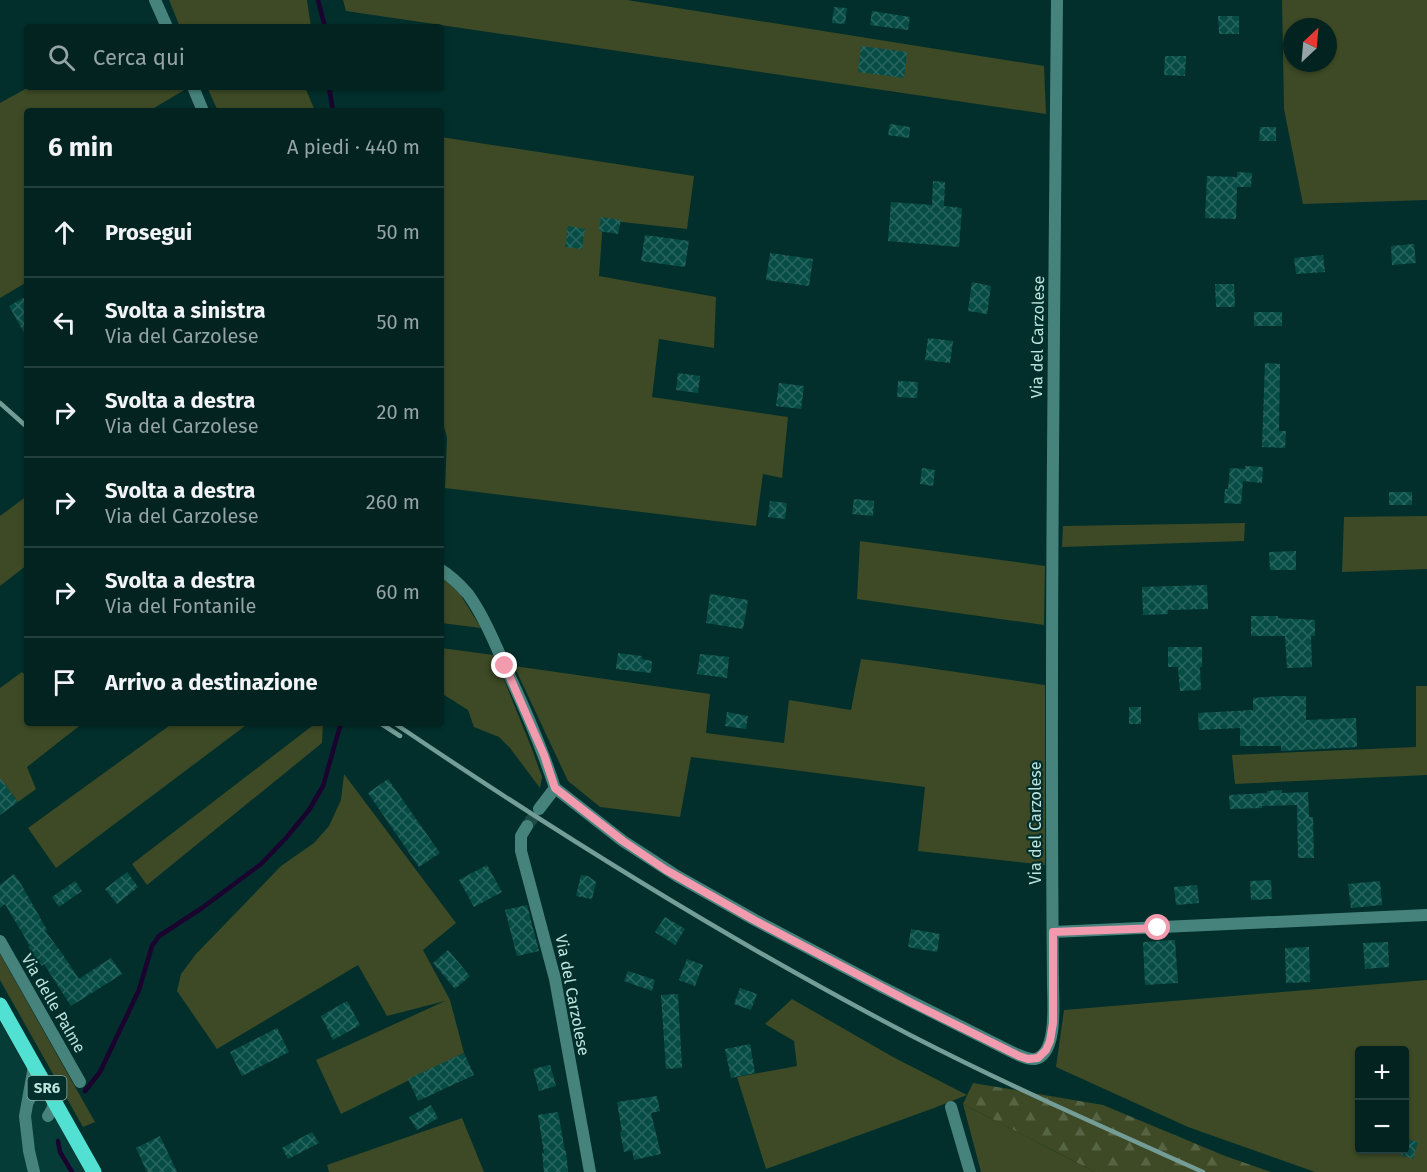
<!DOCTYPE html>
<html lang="it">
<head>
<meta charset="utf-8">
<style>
  :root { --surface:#022320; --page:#102f2d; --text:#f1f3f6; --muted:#96a4a5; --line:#23403e }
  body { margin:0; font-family:"Fira Sans",sans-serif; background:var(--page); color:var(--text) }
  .controls { position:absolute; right:18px; bottom:18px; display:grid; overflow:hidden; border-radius:6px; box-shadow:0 2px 4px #0004 }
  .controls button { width:54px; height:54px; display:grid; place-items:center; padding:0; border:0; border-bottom:2px solid var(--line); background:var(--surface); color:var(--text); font:30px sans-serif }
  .compass { position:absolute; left:1283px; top:18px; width:54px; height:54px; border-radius:50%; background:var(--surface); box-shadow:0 2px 4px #0004; rotate:26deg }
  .stop { position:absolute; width:18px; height:18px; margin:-14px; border:4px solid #f29aae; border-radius:50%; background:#fff }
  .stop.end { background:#f29aae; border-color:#fff; box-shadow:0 2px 6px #0008 }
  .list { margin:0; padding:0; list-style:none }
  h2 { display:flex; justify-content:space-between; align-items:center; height:78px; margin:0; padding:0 24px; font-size:26px }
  h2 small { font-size:20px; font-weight:400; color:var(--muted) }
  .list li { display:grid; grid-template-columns:39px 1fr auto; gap:18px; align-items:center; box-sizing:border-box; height:90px; padding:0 24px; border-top:2px solid var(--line) }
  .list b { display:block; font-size:22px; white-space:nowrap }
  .list p { margin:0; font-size:20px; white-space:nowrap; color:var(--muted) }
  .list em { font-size:20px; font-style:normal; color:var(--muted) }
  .icon { flex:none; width:33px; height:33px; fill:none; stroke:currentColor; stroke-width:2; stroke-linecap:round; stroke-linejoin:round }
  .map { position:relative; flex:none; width:1427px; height:1172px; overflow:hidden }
  .search { position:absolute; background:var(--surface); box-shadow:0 2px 4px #0004; left:24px; top:24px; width:420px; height:66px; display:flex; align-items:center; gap:15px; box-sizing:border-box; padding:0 21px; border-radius:6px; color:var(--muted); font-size:22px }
  .panel { position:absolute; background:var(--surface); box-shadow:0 2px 4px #0004; left:24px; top:108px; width:420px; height:618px; border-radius:6px }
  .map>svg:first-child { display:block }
</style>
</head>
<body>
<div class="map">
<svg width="1427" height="1172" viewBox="0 0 1427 1172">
  <defs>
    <pattern id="forest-firs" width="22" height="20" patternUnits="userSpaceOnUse" patternTransform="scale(1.5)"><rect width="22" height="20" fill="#3d4a25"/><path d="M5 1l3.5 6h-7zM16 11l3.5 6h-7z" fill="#576444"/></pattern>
    <pattern id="building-cross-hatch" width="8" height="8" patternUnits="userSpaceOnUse" patternTransform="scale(1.5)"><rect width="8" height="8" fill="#084c46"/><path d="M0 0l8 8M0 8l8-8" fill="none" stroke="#2a6660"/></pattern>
  </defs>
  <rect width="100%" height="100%" fill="#022f2b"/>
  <path fill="#063c37" d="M0 1022 85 1172H0Z"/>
  <path fill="#3d4a25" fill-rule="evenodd" d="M169 0H307L311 27H180Z
    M343 0H627L1044 66 1046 114 346 11Z
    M1282 0H1427V200L1303 204 1284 109ZM1292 27H1328V63H1292Z
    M29 87H185L186 89 149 111H27V282L0 298V103Z
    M207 87H305L315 111H218Z
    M441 137 694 176 687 229 603 220 599 276 716 297 714 348 659 339 652 397 788 417 782 478 763 474 756 526 445 488 447 438 441 415Z
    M27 496V565L0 586V516Z
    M1427 516V569L1342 572 1344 517Z
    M1245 523 1244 541 1062 547 1063 526Z
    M860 541 1045 566 1044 625 857 599Z
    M441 576 460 594 481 628 441 623Z
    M441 648 494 655 532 749 542 777 540 788 510 748 499 737 474 727 468 710 441 693Z
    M861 659 901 664 1045 685V865L918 851 925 787 691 757 680 817 600 807 568 781 514 666 710 694 706 733 784 743 789 700 851 710Z
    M22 672 27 677V723H83L27 767 36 789 18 802 5 784 0 787V688Z
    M1416 686H1427V775L1235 784 1232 755 1416 747Z
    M173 723H249L56 868 28 828Z
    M316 723H323L322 743 147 885 132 864Z
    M344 774 456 923 423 950 450 1000 464 1053 341 1114 316 1060 445 1001 387 1016 358 965 217 1049 177 991 181 974 196 954 281 866 314 843 329 826 341 800Z
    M0 954 95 1122 83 1127 0 980Z
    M1427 980V1172H1315L1188 1127 1056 1067 1064 1010ZM1360 1050H1404V1150H1360Z
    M792 999 893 1057 967 1095 934 1108 766 1169 737 1077 797 1066 794 1041 765 1024Z
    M963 1104 1095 1172H981Z
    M462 1118 484 1172H329L327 1165Z"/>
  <path fill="url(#forest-firs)" d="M973 1083 1103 1105 1225 1156 1271 1172H1095L963 1104Z"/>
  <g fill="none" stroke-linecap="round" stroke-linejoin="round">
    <path stroke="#1b032f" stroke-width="4.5" d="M318 0 325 27
      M329 87 333 111
      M85 1091 100 1072 139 990 152 946 159 936 202 908 261 864 286 838 309 810 323 786 341 723
      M58 1141 60 1152 72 1172"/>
  </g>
  <path fill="url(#building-cross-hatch)" d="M834 7 847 8 845 24 832 23Z
    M872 11 910 17 908 30 870 25Z
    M1218 16H1239V34H1219Z
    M861 46 907 52 904 78 858 72Z
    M1165 56H1186L1185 76 1164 75Z
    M890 124 910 127 909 138 888 135Z
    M1260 127H1276V141H1259Z
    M1237 172 1252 173 1251 187H1237L1236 219 1205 218 1207 176 1237 177Z
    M933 181 945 182 944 206 962 208 959 247 888 241 891 202 932 205Z
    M601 217 621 220 618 234 599 231Z
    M568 226 585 229 582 249 565 247Z
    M645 235 689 241 685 267 641 261Z
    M1414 244 1416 263 1392 265 1391 246Z
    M770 253 813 259 809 286 766 280Z
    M1323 255 1325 272 1296 274 1294 258Z
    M972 282 991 286 987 314 968 311Z
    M1215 284H1234L1235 307H1216Z
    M27 296V338L9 306Z
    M1254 312H1282V326H1254Z
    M928 338 953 341 950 363 925 360Z
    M1265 363 1280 364 1279 431H1286L1285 448 1262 447Z
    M678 373 700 376 698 393 676 390Z
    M898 381 918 382 917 398 897 397Z
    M779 383 804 386 801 409 776 406Z
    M1245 466 1263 467 1262 483 1243 481 1241 504 1224 503 1225 489H1228L1230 468 1245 469Z
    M922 468 935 470 933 486 920 484Z
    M1389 492H1412V505H1389Z
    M854 499 874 501 873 516 852 514Z
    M770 501 787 503 785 519 768 517Z
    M1296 551V570H1270L1269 552Z
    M1207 585 1208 609 1168 610V614L1143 615 1142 587Z
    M710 594 748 600 743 629 706 623Z
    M1251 616H1278V618L1315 620V636H1311L1312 667 1287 668 1285 636H1251Z
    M1168 647H1202V667H1200L1201 690 1180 691 1178 667H1168Z
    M618 653 642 656V659L652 661 651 673 616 669Z
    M700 654 729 657 727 678 697 674Z
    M1278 696H1306V720L1356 718 1357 747 1281 751V746H1240V728L1199 730 1198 713 1253 710V698Z
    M1129 707H1141V724H1129Z
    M727 712 748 716 746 729 725 726Z
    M0 778 18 802 0 815Z
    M388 779 440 853 419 867 368 793Z
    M1282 790V793L1308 792 1309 817H1313L1314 858H1298L1297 805 1262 806V808L1230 809 1229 795 1267 793V791Z
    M487 865 502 892 474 907 459 880Z
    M127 872 138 887 117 904 105 889Z
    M14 874 21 884 47 930 45 931 61 952 79 979 111 958 122 974 71 1006 44 964 42 966 28 947 30 946 5 904 0 908V885Z
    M581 875 588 876 596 882 592 899 576 896Z
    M1271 880 1272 899 1251 900 1250 881Z
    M75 881 82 891 59 907 52 897Z
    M1380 881 1382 905 1351 908 1348 884Z
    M1197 885 1199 903 1176 905 1174 887Z
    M527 905 539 951 517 956 505 910Z
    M665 917 685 929 675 945 655 932Z
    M911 929 940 934 937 952 908 947Z
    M1175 940 1178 983 1145 985 1143 942Z
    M1388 942 1389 967 1365 969 1363 943Z
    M1309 947 1310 982 1286 983 1285 948Z
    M448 950 470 976 455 989 433 963Z
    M687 959 703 965 695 986 679 980Z
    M628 971 655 980 652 991 624 981Z
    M740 988 757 994 751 1010 734 1004Z
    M678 994 682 1068 666 1069 661 995Z
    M347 1001 360 1025 333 1040 321 1016Z
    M277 1028 289 1052 242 1076 230 1052Z
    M750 1044 755 1073 731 1078 725 1049Z
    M464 1053 474 1075 418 1101 408 1079Z
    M550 1065 556 1086 539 1091 533 1069Z
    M657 1096 660 1111 651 1113 661 1154 634 1160 632 1150 624 1152 620 1132H622L617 1102Z
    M431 1105 438 1118 417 1130 409 1117Z
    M558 1112 565 1151H566L568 1172H544L542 1153H544L538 1115Z
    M312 1132 319 1143 288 1159 282 1148Z
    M160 1136 177 1172H147L136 1148Z
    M1405 1139 1418 1142 1413 1159 1401 1155 1402 1149H1404Z"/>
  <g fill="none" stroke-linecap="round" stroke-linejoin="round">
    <path stroke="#1e4a46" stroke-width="12" stroke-dasharray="12 6" stroke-linecap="butt" d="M527 826 539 809"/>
    <path stroke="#46837c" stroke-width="12" d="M155 0 167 27
      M193 87 203 111
      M441 570C451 576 460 585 468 594 483 615 494 641 504 664 523 704 541 745 555 788
      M555 788 623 841 677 876 755 920 882 987 1014 1053C1021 1056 1028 1060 1035 1059 1058 1054 1053 1002 1053 984 1050 656 1054 328 1057 0
      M539 809 555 788
      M527 826 521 836V851L555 979 590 1172
      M1053 932 1427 915
      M0 941 80 1082
      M34 1066 25 1116 29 1151 34 1172
      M28 1102C37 1081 65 1093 48 1116
      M951 1107 970 1172"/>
    <path stroke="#51e0d1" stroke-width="15" d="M0 1005 94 1172"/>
    <path stroke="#759d98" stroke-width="4.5" d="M0 403 27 427
      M380 723 400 736
      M394 723C561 836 733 943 912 1036 1007 1085 1105 1128 1203 1172"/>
  </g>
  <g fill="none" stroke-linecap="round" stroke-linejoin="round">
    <path stroke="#f29aae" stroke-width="8" d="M505 666 544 755 555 788 623 841 666 870 754 920 912 1003 1019 1056 1028 1059 1038 1058 1046 1050 1050 1041 1053 1023V932L1158 928"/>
  </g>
  <g text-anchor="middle" stroke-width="4.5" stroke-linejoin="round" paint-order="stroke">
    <rect fill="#022f2b" stroke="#86aea8" stroke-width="1.5" x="27.5" y="1076" width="39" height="24" rx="4.5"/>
    <g font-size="15" font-weight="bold" fill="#bfe4de">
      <text x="47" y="1093">SR6</text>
    </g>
    <g font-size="16" fill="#bfe4de" stroke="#022f2b">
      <text transform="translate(1037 337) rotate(-89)" y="6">Via del Carzolese</text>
      <text transform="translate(1035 823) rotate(-90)" y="6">Via del Carzolese</text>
      <text transform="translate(573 995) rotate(79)" y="6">Via del Carzolese</text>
      <text transform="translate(54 1003) rotate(60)" y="6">Via delle Palme</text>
    </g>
  </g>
</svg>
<div class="controls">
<button>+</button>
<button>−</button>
</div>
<svg class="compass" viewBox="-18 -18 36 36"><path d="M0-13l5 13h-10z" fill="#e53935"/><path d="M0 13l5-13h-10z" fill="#96a4a5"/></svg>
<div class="stop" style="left:1158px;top:928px"></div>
<div class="stop end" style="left:505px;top:666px"></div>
<div class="search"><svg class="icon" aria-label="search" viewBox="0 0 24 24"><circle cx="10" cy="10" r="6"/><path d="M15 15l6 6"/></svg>Cerca qui</div>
<section class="panel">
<h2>6 min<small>A piedi · 440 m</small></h2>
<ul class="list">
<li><svg class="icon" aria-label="ahead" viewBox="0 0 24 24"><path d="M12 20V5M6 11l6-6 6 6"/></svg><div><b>Prosegui</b></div><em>50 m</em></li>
<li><svg class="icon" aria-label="left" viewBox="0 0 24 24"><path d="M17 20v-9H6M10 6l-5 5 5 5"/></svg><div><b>Svolta a sinistra</b><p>Via del Carzolese</p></div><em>50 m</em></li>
<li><svg class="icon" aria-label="right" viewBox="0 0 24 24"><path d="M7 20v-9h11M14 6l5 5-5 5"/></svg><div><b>Svolta a destra</b><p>Via del Carzolese</p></div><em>20 m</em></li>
<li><svg class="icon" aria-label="right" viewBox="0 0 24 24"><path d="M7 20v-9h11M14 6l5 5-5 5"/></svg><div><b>Svolta a destra</b><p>Via del Carzolese</p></div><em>260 m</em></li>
<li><svg class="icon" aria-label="right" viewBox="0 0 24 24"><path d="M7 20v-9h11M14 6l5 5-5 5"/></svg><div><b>Svolta a destra</b><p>Via del Fontanile</p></div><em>60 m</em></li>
<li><svg class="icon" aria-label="arrive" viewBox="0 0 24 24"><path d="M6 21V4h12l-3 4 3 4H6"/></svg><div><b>Arrivo a destinazione</b></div></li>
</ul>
</section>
</div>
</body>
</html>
